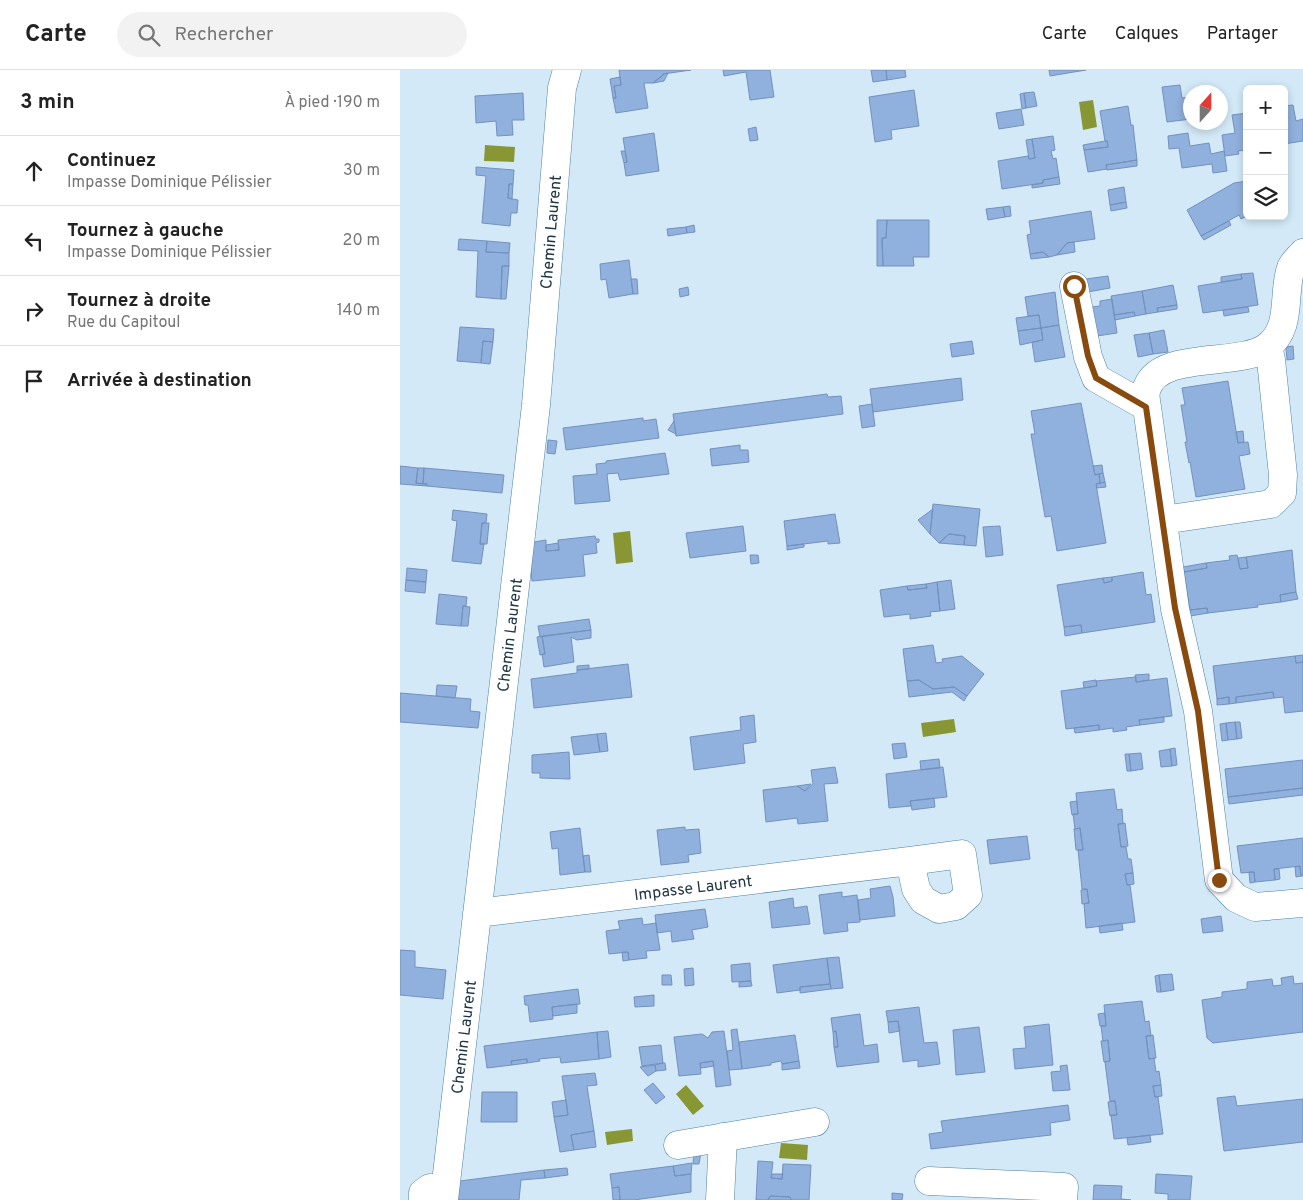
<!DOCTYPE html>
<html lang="fr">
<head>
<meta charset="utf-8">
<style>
  :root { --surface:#fff; --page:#f2f2f2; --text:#222; --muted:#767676; --line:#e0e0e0 }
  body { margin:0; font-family:Overpass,sans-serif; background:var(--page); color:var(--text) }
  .controls { position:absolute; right:15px; top:15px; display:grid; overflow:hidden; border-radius:8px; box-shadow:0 2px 8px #0003 }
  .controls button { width:45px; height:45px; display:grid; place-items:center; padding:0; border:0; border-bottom:1px solid var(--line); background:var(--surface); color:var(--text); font:25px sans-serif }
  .compass { position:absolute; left:783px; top:15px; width:45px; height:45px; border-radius:50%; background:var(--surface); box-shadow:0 2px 8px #0003; rotate:21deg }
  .stop { position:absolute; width:15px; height:15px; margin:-11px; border:4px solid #894a0e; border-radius:50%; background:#fff }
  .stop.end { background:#894a0e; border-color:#fff; box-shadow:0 1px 5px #0008 }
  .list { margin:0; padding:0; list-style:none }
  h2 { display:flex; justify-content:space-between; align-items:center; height:65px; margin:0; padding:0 20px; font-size:21px }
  h2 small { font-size:16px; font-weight:400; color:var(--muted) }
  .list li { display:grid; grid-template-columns:32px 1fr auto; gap:15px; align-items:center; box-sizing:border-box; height:70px; padding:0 20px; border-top:1px solid var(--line) }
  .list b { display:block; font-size:19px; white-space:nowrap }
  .list p { margin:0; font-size:16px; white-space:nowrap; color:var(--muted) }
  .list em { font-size:16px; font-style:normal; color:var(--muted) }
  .icon { flex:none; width:28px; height:28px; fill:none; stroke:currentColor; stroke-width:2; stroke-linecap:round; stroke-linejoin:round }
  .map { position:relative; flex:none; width:903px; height:1130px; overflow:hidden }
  header { display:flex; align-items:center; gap:30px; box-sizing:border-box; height:70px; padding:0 25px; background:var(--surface); border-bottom:1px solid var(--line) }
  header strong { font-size:24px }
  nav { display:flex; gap:28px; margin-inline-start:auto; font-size:18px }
  .search { width:350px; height:45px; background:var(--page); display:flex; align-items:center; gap:12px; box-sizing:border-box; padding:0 18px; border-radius:28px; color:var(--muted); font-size:19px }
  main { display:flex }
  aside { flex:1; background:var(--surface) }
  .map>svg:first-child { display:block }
</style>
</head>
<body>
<header>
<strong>Carte</strong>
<div class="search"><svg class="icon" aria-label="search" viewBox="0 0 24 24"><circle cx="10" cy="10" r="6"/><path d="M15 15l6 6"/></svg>Rechercher</div>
<nav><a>Carte</a><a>Calques</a><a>Partager</a></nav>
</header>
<main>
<aside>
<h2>3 min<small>À pied · 190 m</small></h2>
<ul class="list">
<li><svg class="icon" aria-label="ahead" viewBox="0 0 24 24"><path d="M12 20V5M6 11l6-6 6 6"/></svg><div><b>Continuez</b><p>Impasse Dominique Pélissier</p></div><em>30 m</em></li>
<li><svg class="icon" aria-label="left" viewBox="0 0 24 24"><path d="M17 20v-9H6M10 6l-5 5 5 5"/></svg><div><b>Tournez à gauche</b><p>Impasse Dominique Pélissier</p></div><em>20 m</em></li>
<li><svg class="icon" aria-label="right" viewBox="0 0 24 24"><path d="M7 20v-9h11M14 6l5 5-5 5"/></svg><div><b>Tournez à droite</b><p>Rue du Capitoul</p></div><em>140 m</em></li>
<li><svg class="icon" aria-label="arrive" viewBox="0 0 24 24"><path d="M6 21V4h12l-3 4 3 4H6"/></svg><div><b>Arrivée à destination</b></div></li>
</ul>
</aside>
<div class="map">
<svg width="903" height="1130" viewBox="0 0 903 1130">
  <rect width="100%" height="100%" fill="#d3e9f7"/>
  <path fill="#889733" d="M693 30 697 57 683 60 679 32Z
    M85 75 115 77 114 92 84 91Z
    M230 461 233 492 216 494 213 463Z
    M554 649 556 662 523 667 521 653Z
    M286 1015 304 1036 293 1045 276 1024Z
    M232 1059 233 1071 207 1075 205 1062Z
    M381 1073 408 1075 407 1090 379 1088Z"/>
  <path fill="#90b0dd" stroke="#7391bd" d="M219 0H291L263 4V5L253 13H244L248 38 216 43 213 28H216L214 16 221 15Z
    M323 0H370L374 27 350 30 346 2 324 6Z
    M471 0H486L487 10 473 12Z
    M486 0H505L506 7 487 10Z
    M649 0H686L650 6Z
    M268 3 264 11 253 13 263 5V4Z
    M220 7 221 15 214 16 216 28H213L210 9Z
    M780 15 782 28 791 27V49L767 52 762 17Z
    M514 20 519 56 491 60 492 69 475 72 469 27Z
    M634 22 637 36 626 38 624 23Z
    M123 23 124 50H112L113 65 97 66 96 51 76 53 75 26Z
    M624 23 626 38 622 39 620 24Z
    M893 35 896 51 903 49V71L884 74V36Z
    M728 36 731 55H733L737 90 706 95 707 99 688 102 684 80 708 77 707 71H705L700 41Z
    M621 39 624 55 599 59 596 43Z
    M847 43V80L838 81 839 84 825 86 822 65 835 63 832 45Z
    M356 57 358 70 350 71 348 59Z
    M254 63 259 101 226 106 224 93 227 92 223 68Z
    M788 63 790 76 809 73 811 84 824 81 827 101 813 103 812 94 782 98 779 78 769 79 768 66Z
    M653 66 655 80 651 81 653 89 656 88 659 107 643 110V113L602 119 598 91 628 86 629 89 635 88 632 69Z
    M632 69 635 88 629 89 626 70Z
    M705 71H707L708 77 684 80 683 75Z
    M221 81H225L227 92 224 93Z
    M737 90V96L707 100 706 95Z
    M76 97 114 100 113 114H109L108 128 118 130 117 143H111L110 156 82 153 86 106 76 105Z
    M659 107 660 114 632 118V115L643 113V110Z
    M847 111V146L841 149 839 145 801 166 787 140 834 113Z
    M109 114H113L112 129 108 128Z
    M724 117 726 132 710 135 708 120Z
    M726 132 727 138 711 141 710 135Z
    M610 136 611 146 605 147 603 137Z
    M603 137 605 147 588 150 586 139Z
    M691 141 695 169 667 173 657 185 649 187 643 182 630 184 627 165 631 164 629 151Z
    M477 150H487L486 168H482L483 196H477Z
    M487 150H529V187H513L514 196H483L482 168H486Z
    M829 151 831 155 804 170 801 166Z
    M294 155 295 162 287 163 286 157Z
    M286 157 287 163 268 166 267 159Z
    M59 169 87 171 86 182 109 183V196H102L101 229 76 227 78 181 58 180Z
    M87 171 110 173 109 183 86 182Z
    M674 172 675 182 657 185 667 173Z
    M643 182 649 187 631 189 630 184Z
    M229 190 233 224 209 228 206 209 201 210 200 194Z
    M102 196H109L106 229H101Z
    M853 203 858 235 803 243 798 216 842 209 841 204Z
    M841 204 842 209 821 212V207Z
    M708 206 710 218 688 222 686 209Z
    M231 209H237L238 224H233Z
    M773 215 777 235 757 238 758 242 746 244 742 221Z
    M288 217 289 225 280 227 279 219Z
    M742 221 746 244 735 246 734 242 714 245 711 226Z
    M655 222 659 255 641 258 639 245 628 246 625 227Z
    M712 229 717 263 697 266 692 237 700 236V231Z
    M777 235V239L758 242 757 238Z
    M848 237 849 242 824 246 823 240Z
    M734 242 735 246 715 250 714 245Z
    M639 245 641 258 618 261 616 248Z
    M659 255 665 287 635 292 632 272 643 270 641 258Z
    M60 257 94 259 93 272 83 271 81 293 57 291Z
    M641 258 643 270 620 275 618 261Z
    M764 260 768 282 753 284 749 263Z
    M749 263 753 284 738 287 734 265Z
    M83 271 93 272 90 294 81 293Z
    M572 271 574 284 552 287 550 274Z
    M893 276 894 289 887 290 886 277Z
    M561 308 563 330 473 342 470 319Z
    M828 311 838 373 848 372 850 384 839 386 845 419 796 427 790 392 789 393 785 372H787L781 335H785L782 318Z
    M427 324 428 327 441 326 443 344 276 366 273 344Z
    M681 333 695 405 699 404 700 413 696 414 706 473 657 481 651 446 645 447 631 364H635L631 341Z
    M472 334 475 356 462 358 459 336Z
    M243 348V351L256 349 259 368 166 380 163 358Z
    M274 351 276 364 268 360Z
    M843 361 844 372 838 373 836 362Z
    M148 370 157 371 155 384 147 383Z
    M340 375V380H348L349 392 312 396 310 379Z
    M265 383 269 404 220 410 218 403 207 404 210 431 175 434 173 406 197 404 196 394 206 393V391Z
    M702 395 703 403 695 405 693 396Z
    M0 396 18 398 16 413 27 414V416L0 414Z
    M18 398H24L23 414 16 413Z
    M24 398 104 405 102 423 27 416V414H23Z
    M703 403 705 412 700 413 699 404Z
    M705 412 706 417 697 418 696 414Z
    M533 434 580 439 576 476 564 475 565 466 549 464 539 473 530 464Z
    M533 439 530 464 518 450Z
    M53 440 87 444 86 453H82L80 474H84L81 494 52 491 57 451 52 450Z
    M435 444 440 473 428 474V471L387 476 384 451Z
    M82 453H89L87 474H80Z
    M343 456 346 481 290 488 286 463Z
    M600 456 603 485 586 487 583 457Z
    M549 464 565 466 564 475 539 473Z
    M195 466 196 469H199V472L196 473 197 483 183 485 185 506 132 511 128 473 146 470V481L159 480 158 470Z
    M158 473 159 480 146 481V475Z
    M404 474V477L387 480V476Z
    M892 480 896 522 880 525 881 532 857 535 858 537 808 543 807 538 790 540 784 502 807 498 806 493 830 490 829 486 837 485 840 499 848 498 846 487Z
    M350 485H358L359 493 351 494Z
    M846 487 848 498 840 499 838 488Z
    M806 493 807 498 784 502 783 497Z
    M7 498 27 500 26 512 6 510Z
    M743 502 746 525 751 524 755 552 682 563 681 555 664 557 657 515 703 508 704 513 712 511V507Z
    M712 507V511L704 513 703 508Z
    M6 510 26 512 25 523 5 521Z
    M551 510 555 539 540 541 537 512Z
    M537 512 540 541 530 542 531 546 510 549V544L484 547 480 520 507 516 508 520 527 518 526 514Z
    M526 514 527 518 508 520 507 516Z
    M896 522 898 529 881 532 880 525Z
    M39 524 67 527 66 536H63L61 556 36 554Z
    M63 536 70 537 68 556H61Z
    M807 538 808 543 790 546V540Z
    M189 549 191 560 140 567 138 556Z
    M681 555 682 563 665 566 664 557Z
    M191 560V568L177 570 171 567 174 592 144 597 142 584H145L142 566Z
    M142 566 145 584 140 585 137 567Z
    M533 575 536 593 543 592 542 589 562 586 584 604 567 626 554 617 533 619 519 610 507 611 503 579Z
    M903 585V592L896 593 895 586Z
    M895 586 896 593 903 592V641L885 643 883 627 874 628 873 622 836 627V633L829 634V627L817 629 813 596Z
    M228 594 232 627 134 638 131 609 177 603V600Z
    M189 595V599L177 600V596Z
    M749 604V610L736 612 735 605Z
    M736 607V612L767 608 772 646 739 650 740 655 726 657 727 660 713 662V658L699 660V655L666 659 661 621 697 616 696 611Z
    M519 610 533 619 554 617 567 626 564 631 552 622 509 627 507 611Z
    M696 610 697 616 684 618 683 612Z
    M37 615 57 616 55 628 36 626Z
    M873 622 874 628 836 633V627Z
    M0 623 71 629 70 641 80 642 78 658 0 652Z
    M829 627V634L817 635V629Z
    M354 645 356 672 343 674 345 693 294 700 290 667 341 660 340 647Z
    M764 647V652L740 655 739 650Z
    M835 652 837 669 828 670 826 653Z
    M835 652H840L842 668 837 669Z
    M826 653 828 670 822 671 820 654Z
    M699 655V660L675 663 674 658Z
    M206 663 208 681 200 682 197 664Z
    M197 664 200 682 174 685 171 667Z
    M505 673 507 687 494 689 492 674Z
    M775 678 777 695 772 696 770 679Z
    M770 679 772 696 761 697 759 681Z
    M169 682 170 709 140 708V703H132V685Z
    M741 683 743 699 731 701 729 684Z
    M725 684H729L731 701H727Z
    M539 689 540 698 521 700 520 691Z
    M903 690V718L828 727 825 699Z
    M435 697 438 713 424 714 428 751 398 754 397 748 366 752 363 720 397 716 405 721 413 714 411 700Z
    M543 697 547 727 510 731 511 736 489 738 486 704Z
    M411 714 405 721 397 716Z
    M903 718V725L829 734 828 727Z
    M714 719 717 740 722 739 723 754H718L721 777H726L728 789H731L733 803 725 804 727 815H730L735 852 686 858 684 834 689 833 687 819H682L678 780H683L680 758 675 759 673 744H678L676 723Z
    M534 728 535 737 512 740 510 731Z
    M677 731 678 744 672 745 670 732Z
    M725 753 728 776 721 777 718 754Z
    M285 757V760L299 759 301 783 288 785 289 792 261 795 257 760Z
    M180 758 185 802 160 805 158 778 152 779 150 762Z
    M680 758 683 780H676L674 759Z
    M627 766 630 789 590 794 587 770Z
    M903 768V806H901L900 796 874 799 875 810 855 812 854 802 841 803 837 776Z
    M189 785 191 802H185L183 786Z
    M900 796 901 806 896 807 895 797Z
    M874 799H879L880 809 875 810Z
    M849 802H854L855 812 850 813Z
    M733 803 734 814 727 815 725 804Z
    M490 816 493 827 495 846 460 850 458 830 471 828 470 819Z
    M687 819 689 833 682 834 681 820Z
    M442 822V827L457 825 460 852 447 853 448 861 424 864 419 825Z
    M393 828 394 838 407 836 410 854 372 858 369 832Z
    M305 839 308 857 292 860 294 869 272 872 271 861 257 863 255 845Z
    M821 846 823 861 803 863 801 849Z
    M242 848 243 855 256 853 260 880 246 881 247 888 229 890 228 882 209 884 206 861 220 859 218 851Z
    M722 853 723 860 700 863 699 856Z
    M0 880 15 881V897L46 900 43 929 0 925Z
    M222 882H228L229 890 223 891Z
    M439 887 443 918 431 919 427 888Z
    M427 888 430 914 400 917V920L377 923 373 895Z
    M350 893 351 911 332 912 331 895Z
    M293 898 294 915 285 916 284 899Z
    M772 904 774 920 761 922 759 905Z
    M262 905H271L272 915H262Z
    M759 905 761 922H757L755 906Z
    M893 906 894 914 903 913V962L813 973 807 968 802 930 822 927V922L847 919V912L872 909 873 916 882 915 881 908Z
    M351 911 352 916 339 917V912Z
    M430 914 431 919 400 923V917Z
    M178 919 180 934 152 937 153 949 130 952 128 935H125L124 926Z
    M254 925V936L235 937 234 927Z
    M742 931 745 952 749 951 751 966H746L749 989 754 988 756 1002 759 1001 761 1015 753 1016 755 1027H758L763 1064 714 1069 711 1045H717L715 1031H710L705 992 710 991 708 970 703 971 701 956H706L704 935Z
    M177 934V943L153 946 152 937Z
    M519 937 524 973 537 972 540 994 518 997V990L503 992 498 951 488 952 486 941Z
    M705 943 706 956H700L698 944Z
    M460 944 464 976 477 974 479 992 437 997 434 977H438L436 961 433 962 431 948Z
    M498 951 500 961 489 963 488 952Z
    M649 954 653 995 615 999 613 979 626 978 624 957Z
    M579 957 585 1002 556 1005 553 960Z
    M337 959 342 999 329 1000 327 981 333 980 331 960Z
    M208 961 211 987 199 989 197 962Z
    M324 961 331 1015 316 1017 313 991 300 993 301 1004 279 1006 274 967 302 964 308 968 312 962Z
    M436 961 438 977H434L433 962Z
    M197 962 199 989 161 993 160 987 139 989 140 991 127 993V989L111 991 112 995 87 998 84 976Z
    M395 965 399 991 382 994 381 991 371 993V995L342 999 339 972Z
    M753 965 756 988 749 989 746 966Z
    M708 970 710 991 704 992 701 971Z
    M261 975 263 993 242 996 239 977Z
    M127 989V993L112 995 111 991Z
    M313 991 314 996 301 998 300 993Z
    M399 991 400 998 382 1000V994Z
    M263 993H265L266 1000 256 1001 255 995Z
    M255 995 256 1001 248 1006 240 997Z
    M667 995 670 1020 653 1021 651 1002 661 1001 660 996Z
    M195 1003 197 1015 187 1016 194 1061 171 1065 174 1080 160 1082 154 1047 168 1045 162 1006Z
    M253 1013 265 1027 256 1034 244 1020Z
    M761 1015 762 1026 755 1027 753 1016Z
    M82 1022H117V1052H81Z
    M835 1026 837 1036 903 1029V1072L824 1081 817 1028Z
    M166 1030 168 1045 154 1047 152 1032Z
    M715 1031 717 1045 710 1046 708 1032Z
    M668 1035 670 1050 650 1053 651 1065 531 1079 529 1064 543 1062 541 1051Z
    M194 1061 196 1077 174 1080 171 1065Z
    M750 1065 751 1072 728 1075 727 1068Z
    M294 1082H301L299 1094H293Z
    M358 1091 373 1092 371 1108 382 1109 383 1094 411 1095 409 1130H391L390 1127 370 1126 368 1130H356Z
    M292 1093 291 1104 275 1106 273 1096Z
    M273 1096 275 1106 291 1104V1122L234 1130H220L219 1117 212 1118 210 1104Z
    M167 1098 168 1105 145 1108 144 1100Z
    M144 1100 145 1108 121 1110 119 1130H58L60 1111Z
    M372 1104H383L382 1109 371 1108Z
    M756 1104 792 1106 790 1130H768V1124L755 1123Z
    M694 1115 722 1116 721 1129 731 1130H693Z
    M219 1117 220 1130H213L212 1118Z
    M492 1123 503 1124 502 1130H492Z
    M370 1126 390 1127 391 1130H368Z"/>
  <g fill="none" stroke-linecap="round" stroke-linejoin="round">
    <g stroke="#4e82a2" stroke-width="29">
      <path id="minor" d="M903 183C899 188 893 192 891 198 882 223 893 258 867 277 838 298 756 279 746 321 745 326 746 332 747 337L775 539 798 641 819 810 836 828 855 837 903 833
        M674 216 688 287 696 308 747 337
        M763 450 871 434 882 423 883 405 871 290 868 276
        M77 843 510 791 562 784 568 825 556 836 539 839 523 830 516 819 510 791
        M278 1075 415 1052
        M529 1111 664 1117 663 1130
        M23 1130V1123L30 1118 45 1120
        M44 1130 136 335 162 18 167 0
        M320 1130 323 1067"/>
    </g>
    <use href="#minor" stroke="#fff" stroke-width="28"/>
  </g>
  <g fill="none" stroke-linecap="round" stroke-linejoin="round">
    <path stroke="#894a0e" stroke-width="6" d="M674 216 688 286 696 308 746 337 775 538 798 641 819 810"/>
  </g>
  <g text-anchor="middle" stroke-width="4.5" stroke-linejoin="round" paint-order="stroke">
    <g font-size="16" fill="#203644" stroke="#fff">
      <text transform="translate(150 162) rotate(-85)" y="6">Chemin Laurent</text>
      <text transform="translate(109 565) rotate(-83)" y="6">Chemin Laurent</text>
      <text transform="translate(293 817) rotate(-7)" y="6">Impasse Laurent</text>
      <text transform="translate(63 967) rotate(-83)" y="6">Chemin Laurent</text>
    </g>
  </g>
</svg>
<div class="controls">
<button>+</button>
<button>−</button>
<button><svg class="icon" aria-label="layers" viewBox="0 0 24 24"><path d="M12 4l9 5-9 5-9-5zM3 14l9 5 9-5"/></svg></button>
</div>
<svg class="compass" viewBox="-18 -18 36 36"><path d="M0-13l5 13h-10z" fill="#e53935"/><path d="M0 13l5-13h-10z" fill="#767676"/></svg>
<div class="stop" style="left:674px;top:216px"></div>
<div class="stop end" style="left:819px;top:810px"></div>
</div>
</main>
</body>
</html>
